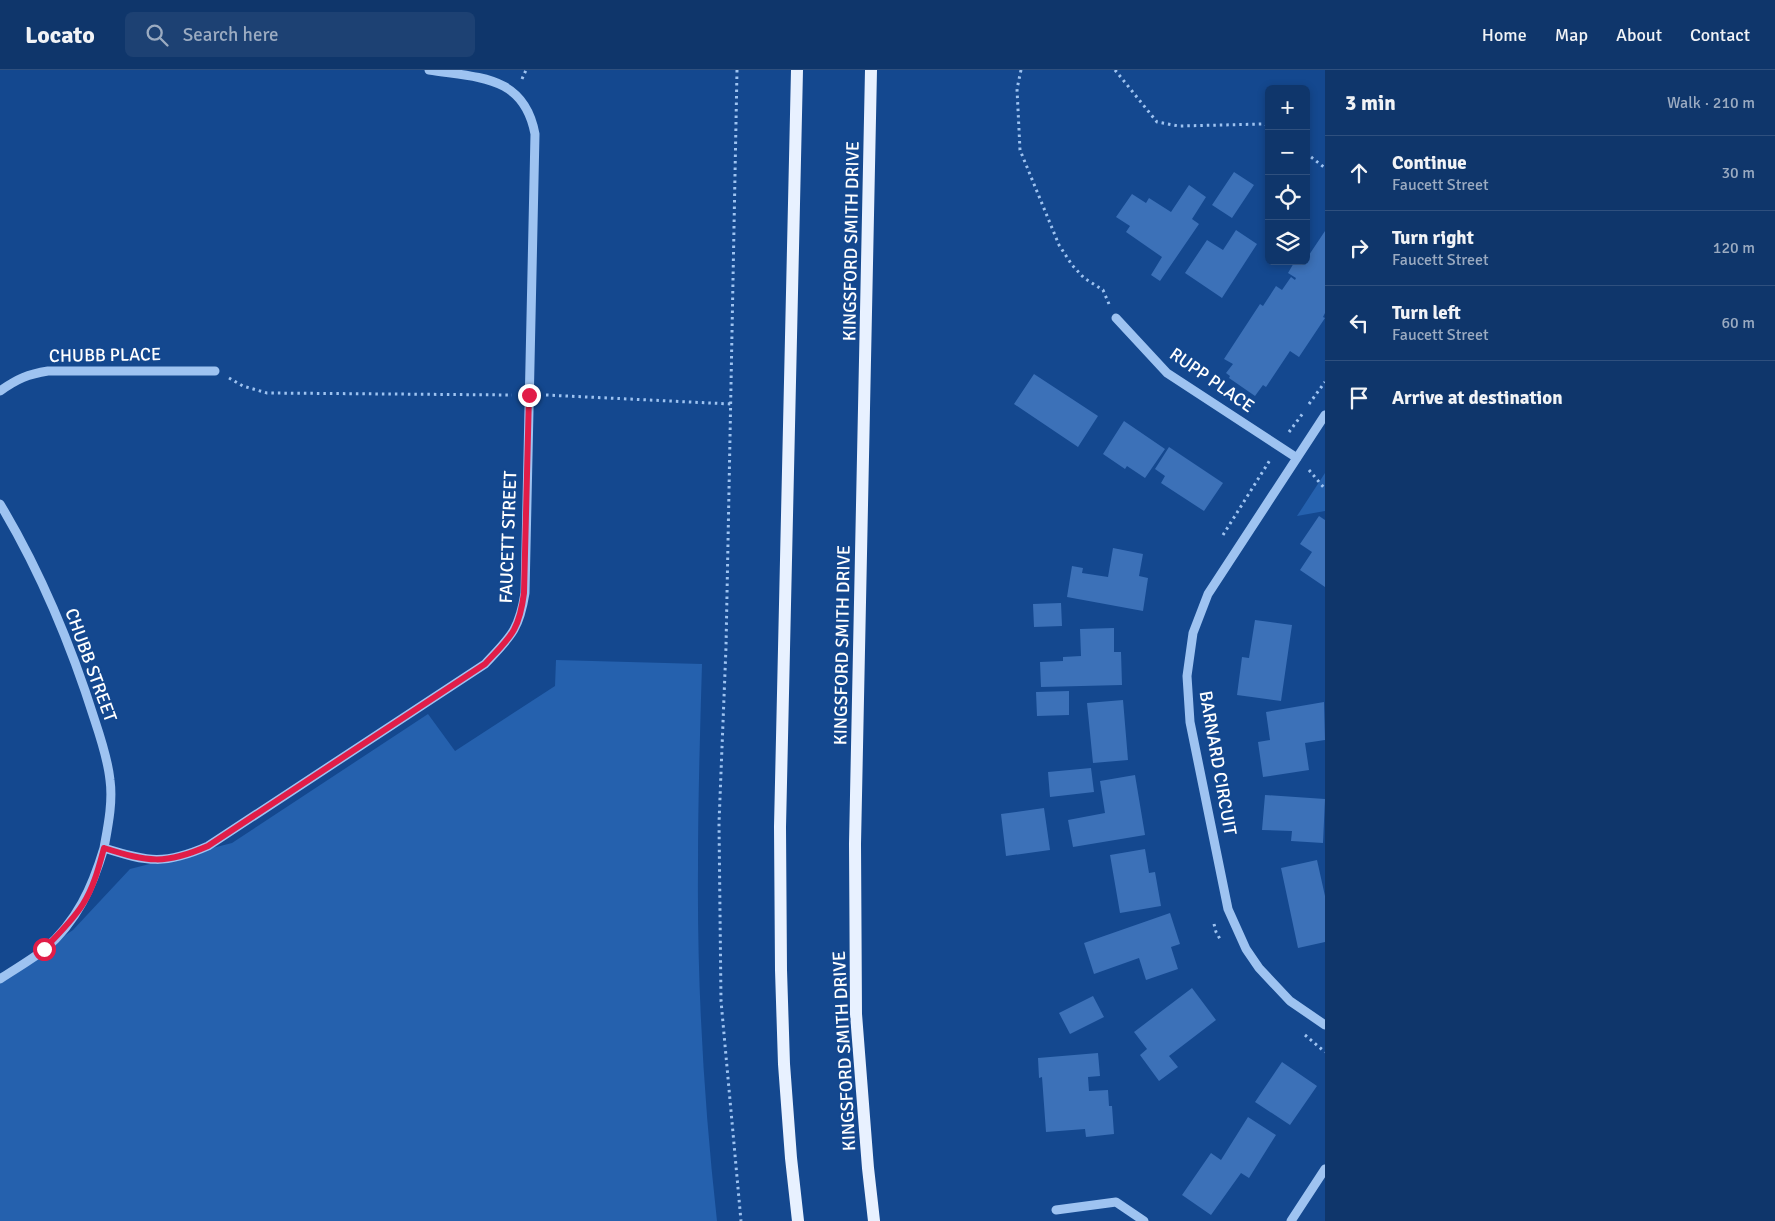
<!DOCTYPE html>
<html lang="en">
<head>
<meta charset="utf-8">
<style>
  :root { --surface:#0f366b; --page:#1d4173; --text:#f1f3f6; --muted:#9babc1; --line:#2f507e }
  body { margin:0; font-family:Signika,sans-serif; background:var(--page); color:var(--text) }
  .controls { position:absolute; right:15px; top:15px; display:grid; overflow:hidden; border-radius:8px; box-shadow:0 2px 8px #0003 }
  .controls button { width:45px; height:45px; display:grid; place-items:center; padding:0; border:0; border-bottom:1px solid var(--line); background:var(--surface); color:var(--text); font:25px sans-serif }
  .stop { position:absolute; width:15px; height:15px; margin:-11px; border:4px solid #e11d48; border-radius:50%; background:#fff }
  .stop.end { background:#e11d48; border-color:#fff; box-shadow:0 1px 5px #0008 }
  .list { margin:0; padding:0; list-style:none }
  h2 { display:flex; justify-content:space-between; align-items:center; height:65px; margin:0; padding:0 20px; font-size:21px }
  h2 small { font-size:16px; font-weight:400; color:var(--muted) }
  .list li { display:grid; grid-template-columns:32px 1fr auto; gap:15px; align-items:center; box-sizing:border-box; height:75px; padding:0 20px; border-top:1px solid var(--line) }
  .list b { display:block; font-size:19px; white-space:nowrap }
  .list p { margin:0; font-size:16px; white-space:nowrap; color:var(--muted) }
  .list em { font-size:16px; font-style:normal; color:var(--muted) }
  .icon { flex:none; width:28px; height:28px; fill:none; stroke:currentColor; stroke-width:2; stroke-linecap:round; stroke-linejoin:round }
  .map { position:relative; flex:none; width:1325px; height:1151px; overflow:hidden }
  header { display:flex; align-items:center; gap:30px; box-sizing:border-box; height:70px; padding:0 25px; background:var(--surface); border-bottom:1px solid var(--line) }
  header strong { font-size:24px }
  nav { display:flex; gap:28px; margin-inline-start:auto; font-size:18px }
  .search { width:350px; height:45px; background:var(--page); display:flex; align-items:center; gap:12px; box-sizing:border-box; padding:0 18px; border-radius:8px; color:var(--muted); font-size:19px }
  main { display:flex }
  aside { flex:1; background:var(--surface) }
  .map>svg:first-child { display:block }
</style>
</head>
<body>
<header>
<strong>Locato</strong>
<div class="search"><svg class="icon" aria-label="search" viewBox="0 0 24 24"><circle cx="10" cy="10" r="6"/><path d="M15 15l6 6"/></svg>Search here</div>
<nav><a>Home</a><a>Map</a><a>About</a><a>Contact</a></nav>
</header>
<main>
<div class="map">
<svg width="1325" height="1151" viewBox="0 0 1325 1151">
  <rect width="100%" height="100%" fill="#14488f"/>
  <path fill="#2561ae" d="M1325 403V441L1297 446Z
    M556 590 702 594C700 662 698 730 698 799 697 916 704 1034 717 1151H0V909L73 860 130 799 232 773 428 644 455 681 555 616Z"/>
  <path fill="#3c71b8" d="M1234 102 1254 115 1232 148 1212 135Z
    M1189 115 1206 127 1192 149 1199 154 1160 211 1151 205 1162 187 1126 162 1130 156 1116 147 1132 124 1146 133 1149 128 1171 142Z
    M1236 160 1257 174 1222 228 1185 203 1207 170 1223 180Z
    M1325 161V243L1323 247 1325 248 1299 287 1290 281 1266 317 1263 315 1255 326 1229 308 1230 306 1226 303 1233 294 1224 289 1260 234 1263 236 1276 216 1282 220 1291 207 1295 210 1296 208 1288 203 1295 191H1306V187L1307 188Z
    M1034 304 1098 346 1078 377 1014 334Z
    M1124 351 1165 379 1145 408 1127 396 1125 399 1103 384Z
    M1169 377 1223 413 1204 441 1161 413 1165 406 1155 399Z
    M1319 446 1325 450V517L1300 500 1312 482 1300 474Z
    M1113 478 1143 484 1139 506 1148 508 1143 541 1067 527 1072 496 1083 498 1082 503 1108 507Z
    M1061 533 1062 556 1034 557 1033 534Z
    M1255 550 1292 555 1281 631 1237 625 1242 587 1249 588Z
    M1114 558V582H1121L1122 615 1041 617 1040 592 1063 591V587L1081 586 1080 559Z
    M1069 621V645L1037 646 1036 622Z
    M1123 630 1128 690 1093 693 1087 633Z
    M1324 632 1325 670 1305 673 1309 700 1263 707 1258 672 1270 670 1266 642Z
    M1091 698 1094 722 1050 727 1048 702Z
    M1135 705 1145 765 1073 777 1068 750 1105 743 1100 711Z
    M1265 725 1325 729 1323 773 1291 771 1292 761 1262 760Z
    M1044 738 1050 780 1006 786 1001 744Z
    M1145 779 1149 803 1155 802 1161 836 1120 843 1110 785Z
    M1317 790 1325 826V872L1298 878 1281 798Z
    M1170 843 1180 874 1171 877 1178 899 1146 910 1139 888 1094 904 1084 873Z
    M1192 918 1216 950 1169 986 1178 997 1159 1011 1140 985 1147 979 1134 962Z
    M1093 926 1104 947 1070 964 1059 943Z
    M1098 983 1100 1006 1088 1007 1089 1021 1108 1020 1109 1036H1112L1114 1064 1086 1067 1085 1059 1046 1062 1042 1007 1039 1008 1038 988Z
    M1282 992 1317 1016 1290 1055 1255 1032Z
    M1248 1047 1276 1065 1249 1108 1241 1103 1211 1145 1182 1125 1211 1083 1221 1090Z"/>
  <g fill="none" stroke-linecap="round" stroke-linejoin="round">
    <path stroke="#9ec3f1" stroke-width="3" stroke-dasharray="2.5 4" stroke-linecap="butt" d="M737 0 726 577 719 753 721 931 741 1151
      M1021 0 1017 19 1020 80 1059 175 1072 195 1084 208 1103 220 1109 234
      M1115 0 1157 52 1179 56 1264 54 1269 56
      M522 9 526 0
      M1306 83 1325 98
      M229 308 243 316 267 323 512 325
      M546 325 731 334
      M1309 334 1325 312
      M1289 362 1303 343
      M1309 400 1325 419
      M1223 465 1270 390
      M1214 854 1216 862 1220 869
      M1305 965 1325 982"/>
    <path stroke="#9ec3f1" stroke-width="9" d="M1116 248 1167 303 1297 388
      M0 321C17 309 28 304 48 301H215
      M1325 345 1208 524 1193 563 1187 606 1190 652 1228 839 1246 879 1259 898 1290 931 1325 955
      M0 434C39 499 72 578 95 651 101 669 108 690 110 710 113 732 108 756 104 778
      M0 909C15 899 31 890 45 879 77 851 92 818 104 778 148 792 165 795 208 776L485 594C510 567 519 561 525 523L535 64C524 5 479 8 429 0
      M1056 1140 1116 1132 1144 1151
      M1291 1151 1325 1099"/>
    <path stroke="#e8f1ff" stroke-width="12" d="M797 0 780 757 781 900 784 994 791 1088 798 1151
      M871 0 855 774 856 944 868 1098 874 1151"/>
  </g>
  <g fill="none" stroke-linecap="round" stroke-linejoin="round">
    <path stroke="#e11d48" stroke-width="6" d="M44 879C58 865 73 850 83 834 94 817 99 796 104 778 148 792 165 795 208 776L485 594C510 567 519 562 524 523L529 325"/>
  </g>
  <g text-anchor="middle" stroke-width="4" stroke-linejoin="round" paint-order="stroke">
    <g font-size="18" fill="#fff" stroke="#14488f">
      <text transform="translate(851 171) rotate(-89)" y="6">KINGSFORD SMITH DRIVE</text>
      <text transform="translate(105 285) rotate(-1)" y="6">CHUBB PLACE</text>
      <text transform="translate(1212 310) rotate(35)" y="6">RUPP PLACE</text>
      <text transform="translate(508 467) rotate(-88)" y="6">FAUCETT STREET</text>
      <text transform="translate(842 575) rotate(-89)" y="6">KINGSFORD SMITH DRIVE</text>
      <text transform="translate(91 595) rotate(70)" y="6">CHUBB STREET</text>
      <text transform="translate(1218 693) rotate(80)" y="6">BARNARD CIRCUIT</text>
      <text transform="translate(844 981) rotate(-93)" y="6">KINGSFORD SMITH DRIVE</text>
    </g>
  </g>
</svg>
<div class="controls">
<button>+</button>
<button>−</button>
<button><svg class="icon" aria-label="locate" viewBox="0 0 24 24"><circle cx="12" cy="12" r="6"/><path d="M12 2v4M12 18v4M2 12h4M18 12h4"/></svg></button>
<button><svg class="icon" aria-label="layers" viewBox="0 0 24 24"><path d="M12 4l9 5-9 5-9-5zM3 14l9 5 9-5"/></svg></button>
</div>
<div class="stop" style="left:44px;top:879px"></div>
<div class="stop end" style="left:529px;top:325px"></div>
</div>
<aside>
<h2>3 min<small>Walk · 210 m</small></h2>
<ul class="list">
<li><svg class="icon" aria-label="ahead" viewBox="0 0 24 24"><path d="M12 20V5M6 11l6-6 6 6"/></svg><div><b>Continue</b><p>Faucett Street</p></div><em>30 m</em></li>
<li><svg class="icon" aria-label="right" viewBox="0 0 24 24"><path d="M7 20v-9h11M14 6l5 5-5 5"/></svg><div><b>Turn right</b><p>Faucett Street</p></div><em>120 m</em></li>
<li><svg class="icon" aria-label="left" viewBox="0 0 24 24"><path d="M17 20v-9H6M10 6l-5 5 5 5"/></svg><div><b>Turn left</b><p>Faucett Street</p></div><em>60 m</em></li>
<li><svg class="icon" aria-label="arrive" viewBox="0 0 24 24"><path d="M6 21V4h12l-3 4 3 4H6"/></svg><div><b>Arrive at destination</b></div></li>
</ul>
</aside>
</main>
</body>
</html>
